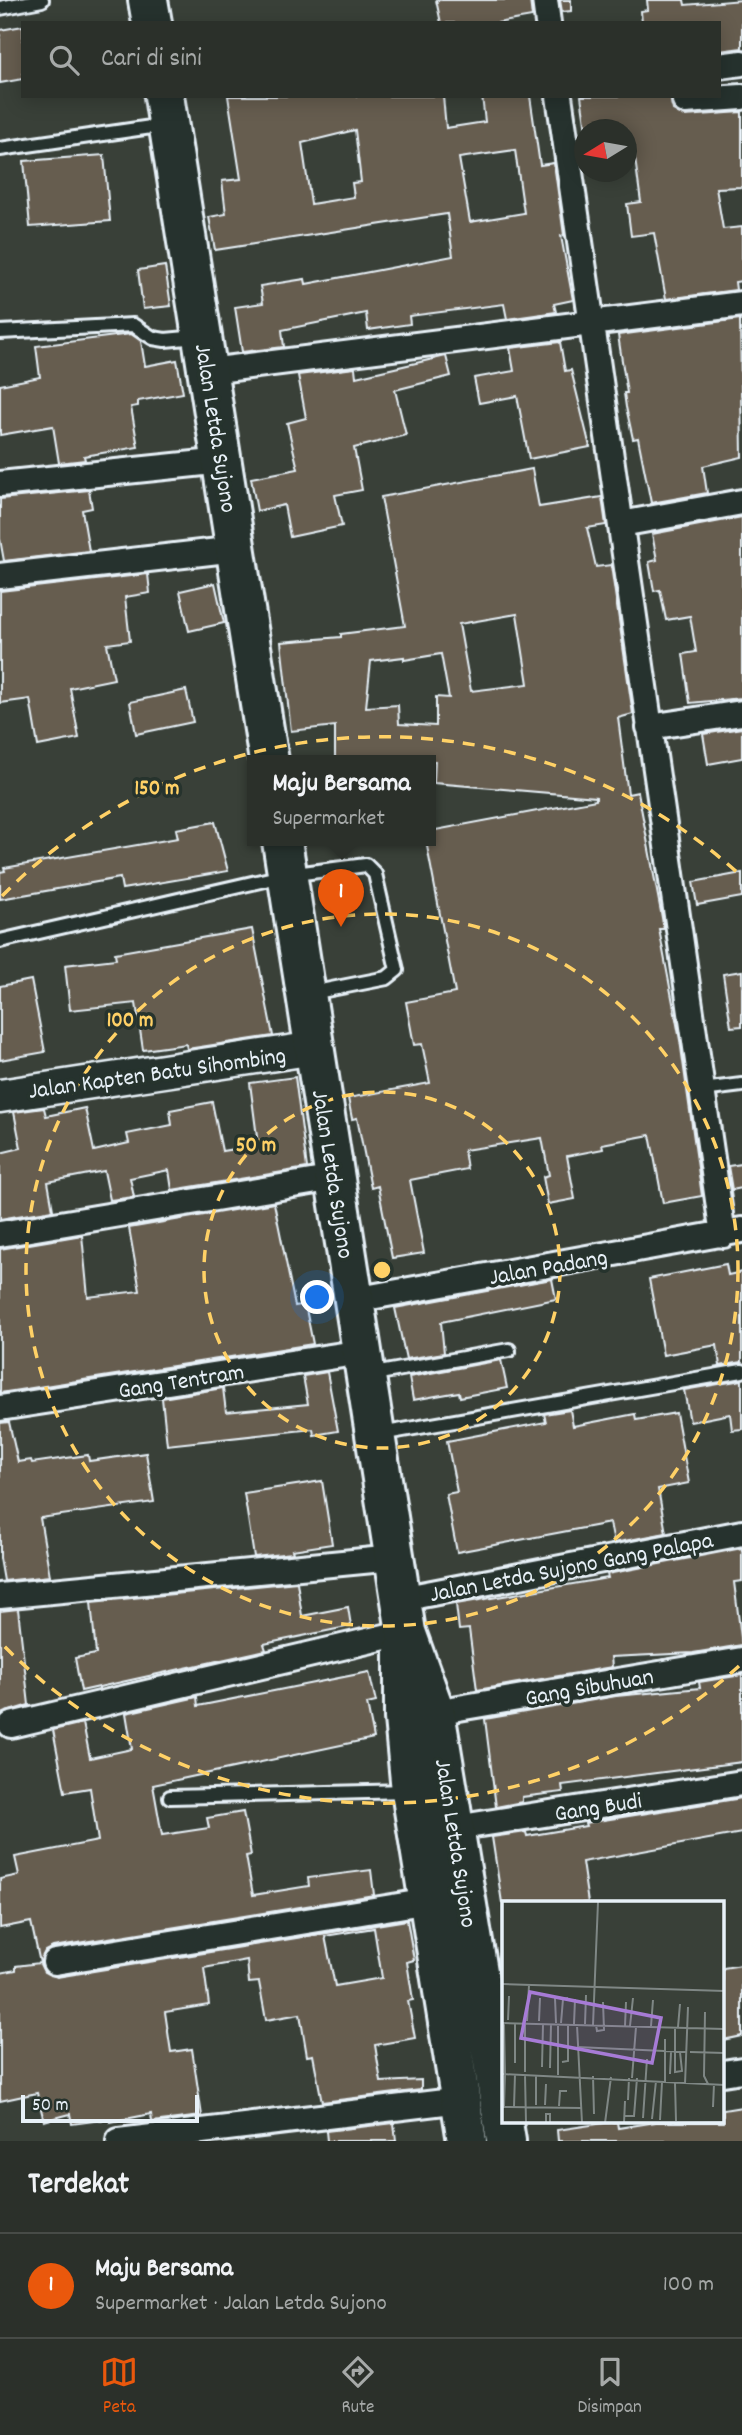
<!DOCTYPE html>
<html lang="id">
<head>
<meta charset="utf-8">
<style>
  :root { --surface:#2b302a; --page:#333832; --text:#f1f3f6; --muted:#a6a9a8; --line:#474b47; --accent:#ea580c }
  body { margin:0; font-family:Dekko,sans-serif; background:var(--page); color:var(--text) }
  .compass { position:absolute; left:574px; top:119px; width:63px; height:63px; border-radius:50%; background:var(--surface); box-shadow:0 4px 18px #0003; rotate:259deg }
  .scale { position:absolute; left:21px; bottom:18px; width:178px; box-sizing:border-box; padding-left:7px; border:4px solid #e8f1f8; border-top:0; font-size:19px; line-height:24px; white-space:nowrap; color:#e8f1f8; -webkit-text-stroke:5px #26332d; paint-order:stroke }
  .you { position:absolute; left:318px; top:1298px; width:24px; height:24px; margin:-18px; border:5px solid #fff; border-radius:50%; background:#1a73e8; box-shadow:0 0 0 10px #1a73e833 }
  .badge { display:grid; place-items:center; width:46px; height:46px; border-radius:50%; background:var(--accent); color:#fff; font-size:23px; font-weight:700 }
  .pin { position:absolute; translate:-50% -58px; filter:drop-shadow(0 2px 4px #0008) }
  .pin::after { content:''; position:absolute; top:37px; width:24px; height:21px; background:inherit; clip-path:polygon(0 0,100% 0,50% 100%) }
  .popup { position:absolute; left:247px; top:755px; width:189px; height:91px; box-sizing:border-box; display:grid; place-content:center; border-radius:0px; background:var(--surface); filter:drop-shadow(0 2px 5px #0005); font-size:23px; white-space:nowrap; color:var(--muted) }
  .popup b { font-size:26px; color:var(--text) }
  .popup::after { content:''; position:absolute; left:50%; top:100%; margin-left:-14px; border:14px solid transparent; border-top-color:var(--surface) }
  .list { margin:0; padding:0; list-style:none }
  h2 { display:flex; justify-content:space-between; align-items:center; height:91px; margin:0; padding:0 28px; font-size:30px }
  h2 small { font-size:23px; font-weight:400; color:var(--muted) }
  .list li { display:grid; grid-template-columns:46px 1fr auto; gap:21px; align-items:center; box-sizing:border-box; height:105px; padding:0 28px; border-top:2px solid var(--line) }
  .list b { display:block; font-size:26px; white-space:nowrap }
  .list p { margin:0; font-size:23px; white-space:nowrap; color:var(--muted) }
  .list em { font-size:23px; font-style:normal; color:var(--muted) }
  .icon { flex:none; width:38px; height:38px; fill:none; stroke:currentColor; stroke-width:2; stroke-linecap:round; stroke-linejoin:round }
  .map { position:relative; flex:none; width:742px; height:2141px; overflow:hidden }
  .search { position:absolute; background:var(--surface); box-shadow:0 4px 18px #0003; left:21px; right:21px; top:21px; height:77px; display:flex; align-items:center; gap:18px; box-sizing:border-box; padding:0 24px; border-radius:0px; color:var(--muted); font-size:26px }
  .sheet { height:196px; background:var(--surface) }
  nav { display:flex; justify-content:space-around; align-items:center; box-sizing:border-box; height:98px; border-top:2px solid var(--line); background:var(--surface); font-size:19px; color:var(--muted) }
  nav a { display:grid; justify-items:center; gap:4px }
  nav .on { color:var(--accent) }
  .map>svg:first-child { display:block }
</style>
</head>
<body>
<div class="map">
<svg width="742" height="2141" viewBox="0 0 742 2141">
  <rect width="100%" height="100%" fill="#394038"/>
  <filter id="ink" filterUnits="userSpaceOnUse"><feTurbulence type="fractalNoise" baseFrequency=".0143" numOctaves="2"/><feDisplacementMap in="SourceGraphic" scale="14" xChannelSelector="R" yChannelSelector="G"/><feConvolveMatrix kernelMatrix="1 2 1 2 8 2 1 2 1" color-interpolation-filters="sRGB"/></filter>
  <g filter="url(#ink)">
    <path fill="#665d50" stroke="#e8f1f8" stroke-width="2" fill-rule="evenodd" d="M436 0H530L532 17 497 23H441Z
      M560 0H571V11L562 12Z
      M647 0H684L685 5 742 0V48L719 51V23H642L641 11 648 10Z
      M23 26V79L0 83V30Z
      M228 96H443L446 128 485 122 482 96H530L540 165 554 163 564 235 561 236 573 300 554 304 556 312 507 319 504 304 409 316 410 324 368 330 366 313 282 330 284 347 242 352 235 307 263 303 260 286 305 279 306 284 453 256 447 214 215 250 209 217 226 214 222 181 241 179ZM355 130 361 182 352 183 354 197 311 204 302 143ZM515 150 524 213 470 222 459 158Z
      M581 96H671L673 110 685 116 742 112V187L716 188 723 229 742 227V281L735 282 736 290 666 299 654 233 631 236 627 204 641 202 633 144 626 145V130H586Z
      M104 155 110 221 30 227 24 161Z
      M165 266 171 306 143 309 138 270Z
      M740 319 742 457 703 466 707 493 651 503 638 438 633 439 626 407 624 393H627L618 335Z
      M131 334 141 341 145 366 177 360 183 393 138 401V406L131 407 138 447 84 456 85 460 59 463 53 426 0 435V385L40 377 36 346Z
      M560 342 565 371 571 370 590 447 529 459 517 396 479 403 474 378 514 371 510 348Z
      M446 356 451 376 395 390 406 435 354 448 362 490 335 495 342 526 290 537 284 505 257 511 251 478 298 469 287 423 306 418 298 375 355 368 356 377Z
      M532 469 539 507 602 497 606 525 587 528 596 567 611 565 613 579 633 714 618 718 628 794 638 792 661 912 664 929H659L680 1040 702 1196 663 1203 650 1135 602 1144 603 1149 567 1156 575 1199 548 1204 543 1177 549 1175 542 1138 464 1150 467 1169 410 1180 424 1253 392 1258 378 1186 371 1188 357 1118 352 1119 348 1098 430 1083 422 1044 414 1045 406 1002 455 993 426 841H430V831L596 800V797L434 783 435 761H335V726L291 731 281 642 341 637V634L405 626 381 497ZM517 614 528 684 471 691 459 624ZM441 654 449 698 436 697V726L399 724 398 705 366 707 371 661 404 657V660Z
      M89 490 92 508 82 510 89 551 4 561 0 539V499Z
      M742 517V698L690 703 683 654 696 652 690 616 666 620 660 590 654 591 649 562 657 560 652 534Z
      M148 574 150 593 125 597 130 641 107 644 114 679 70 688 79 738 38 746 30 699 0 703V591Z
      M215 583 224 623 189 631 180 591Z
      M186 690 193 722 136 734 130 702Z
      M742 728V758L708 764 703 734Z
      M215 822 228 871 122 889 120 878 0 899V872L5 871 4 868 178 838 176 829Z
      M742 873V897L697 905 693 882Z
      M252 929 273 1036 187 1049 186 1044 143 1050 136 1003 70 1010 65 965 116 959 115 953Z
      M742 971V1026L731 1027 723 974Z
      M31 980 45 1052 0 1060V986Z
      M295 1077 307 1168 172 1190 169 1170 130 1178 134 1197 110 1200 104 1171 48 1182 53 1210 0 1219V1153L21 1148 14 1112 44 1108 46 1116 85 1108 94 1151 129 1143 127 1134 172 1125 170 1110 212 1102 222 1151 258 1145 250 1083Z
      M742 1164V1188L732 1190 728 1166Z
      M274 1203 295 1306 305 1304 313 1344 0 1393V1249L82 1235 88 1297 140 1291 129 1228Z
      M726 1264 728 1275 742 1272V1362L720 1366 717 1345 663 1355 649 1279Z
      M552 1279 556 1299 441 1322 444 1353 406 1359 395 1308Z
      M501 1360 507 1388 460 1397 459 1392 413 1400 409 1377Z
      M327 1372 338 1431 314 1435 313 1429 167 1445 162 1398 223 1388 226 1412 308 1404 303 1376Z
      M742 1380V1429L732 1430 730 1414 690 1422 684 1390Z
      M570 1410 573 1426 635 1414 636 1420 676 1413 689 1483 658 1489 666 1533 614 1543 610 1523 457 1552 446 1494 457 1492 447 1441 546 1422 544 1414Z
      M9 1422 18 1462 31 1460 32 1463 88 1455 89 1461 146 1453 154 1502 40 1518 50 1576 4 1581 0 1558V1423Z
      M322 1481 332 1544 292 1550 293 1553 254 1557 244 1493Z
      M742 1548V1581L734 1582 742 1645 693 1653 611 1657 612 1667 477 1690 469 1629 459 1630 456 1604 608 1578 607 1574Z
      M297 1582 302 1616 348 1607 351 1626 264 1644 266 1650 81 1691 75 1658 96 1654 91 1602Z
      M18 1609 29 1705 0 1714V1611Z
      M369 1672 376 1702 367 1704 374 1738 153 1785 162 1835 209 1828 207 1818 243 1812 251 1855 246 1856 253 1895 309 1886 308 1878 371 1870 374 1895 53 1947 45 1951 40 1964 44 1972 57 1977 407 1920 414 1960 407 1962 413 2000 408 2001 415 2038 375 2045 381 2082 421 2080V2090L322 2102 313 2055 307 2056 300 2014 266 2020 259 1982 249 1983 247 1960 204 1968 209 2005 165 2012 171 2052 192 2049 202 2116 152 2122 151 2114 110 2122 109 2119 72 2124 70 2114 44 2121 37 2093 0 2101V1973L16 1970V1966L40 1963 31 1922 0 1928V1879L19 1875 15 1857 98 1841 90 1788 65 1792 53 1730 83 1723 90 1758 132 1749 126 1713 197 1697 198 1706ZM374 1928 382 1978 335 1986 325 1936Z
      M742 1675V1762L562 1785 563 1792 522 1797V1802L496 1807 485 1719 616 1696 700 1688 699 1682Z
      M742 1798V1833L582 1862 588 1903H502L492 1837 526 1832 527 1836 586 1826 585 1823Z
      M742 1965V2036L723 2040V1968Z
      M742 2107V2141H558L557 2130 611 2122H617L618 2128 656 2122H723V2110Z
      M394 2123 396 2141H327L326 2131Z"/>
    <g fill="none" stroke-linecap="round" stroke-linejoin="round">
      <g stroke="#e8f1f8" stroke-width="18">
        <path id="service" d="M0 8 42 0
          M0 149 165 125
          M0 332 133 325 153 338 165 340 198 337
          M0 941 287 875 366 865 375 874 397 970 387 978 311 993
          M702 1090 742 1085
          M368 1375 509 1350
          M380 1434 742 1371
          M170 1797 408 1791"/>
      </g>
      <g stroke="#e8f1f8" stroke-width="30">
        <path id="minor" d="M545 0 548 23
          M719 66 742 63
          M559 96 723 1235
          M685 101 742 97
          M209 371 742 304
          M0 484 223 461
          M621 524 742 502
          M0 576 236 549
          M649 727 742 713
          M0 1234 335 1178
          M354 1300 742 1230
          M0 1408 362 1352
          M0 1596 394 1558
          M401 1599 742 1533
          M435 1712 742 1660
          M11 1725 406 1632
          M455 1828 742 1783
          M55 1962 429 1901
          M723 2073 742 2070
          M119 2141 461 2100"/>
      </g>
      <g stroke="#e8f1f8" stroke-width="37">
        <path id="tertiary" d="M0 1096 315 1048"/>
      </g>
      <g stroke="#e8f1f8" stroke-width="44">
        <path id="trunk" d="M148 0 152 23
          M164 96 269 761
          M282 841 406 1632 435 1712 506 2141
          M404 1651V1718L411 1791 467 2141"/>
      </g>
      <use href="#service" stroke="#26332d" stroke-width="12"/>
      <use href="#minor" stroke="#26332d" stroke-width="24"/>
      <use href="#tertiary" stroke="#26332d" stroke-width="32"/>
      <use href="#trunk" stroke="#26332d" stroke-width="38"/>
    </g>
  </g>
  <g fill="none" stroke="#ffd166" stroke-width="3.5" stroke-dasharray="12 9">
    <circle cx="382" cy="1270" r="178"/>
    <circle cx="382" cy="1270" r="356"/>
    <path d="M739 1666A533 533 0 0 1 2 1644M2 896A533 533 0 0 1 739 874"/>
  </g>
  <g text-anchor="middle" stroke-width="7" stroke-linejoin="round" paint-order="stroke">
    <g font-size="24" fill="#e8f1f8" stroke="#26332d">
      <text transform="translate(217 428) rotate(81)" y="8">Jalan Letda Sujono</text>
      <text transform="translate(157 1072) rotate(-8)" y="8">Jalan Kapten Batu Sihombing</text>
      <text transform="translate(334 1174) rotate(81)" y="8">Jalan Letda Sujono</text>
      <text transform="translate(548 1266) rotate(-10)" y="8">Jalan Padang</text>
      <text transform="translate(181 1380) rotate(-9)" y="8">Gang Tentram</text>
      <text transform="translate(571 1566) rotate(-11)" y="8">Jalan Letda Sujono Gang Palapa</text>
      <text transform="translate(589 1686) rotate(-10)" y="8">Gang Sibuhuan</text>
      <text transform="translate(598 1806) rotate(-9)" y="8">Gang Budi</text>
      <text transform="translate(457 1843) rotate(81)" y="8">Jalan Letda Sujono</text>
    </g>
  </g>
  <g transform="translate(502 1901)">
    <rect width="222" height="222" fill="#394038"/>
    <path fill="none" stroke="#7f8785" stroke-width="2" d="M0 83 223 90M53 97 54 122M203 111 202 175 206 183M6 119 7 95M25 120 27 84M37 120 38 97M0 122 223 128M59 122 61 98 66 97M2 123 3 173M13 123V162M72 123 73 98M83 123 84 94M75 124 80 222M91 124 96 1M94 124 95 130 102 129 101 101M123 125 124 101M128 125 131 97M149 125 151 99M173 126V171L180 170 178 151M176 126 178 103M75 146 184 151M188 151 223 152M60 161 66 160V123M40 166 41 123M48 167 49 123M23 171V123M0 173 223 184M168 173 169 151M23 174 24 222M34 174V204M56 174V123M91 175 92 213M130 177 134 126M163 182V138M173 182 174 220M183 183 186 106M126 199 127 177M43 204 44 183M57 205 58 190H65M0 206 79 207M2 206 3 173M12 206 13 173M211 206 212 183M122 215H132L135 177M141 217 145 158M150 218 154 180M158 219 160 181M44 222V213H48V222M103 222 109 176M122 222 123 200M173 222 223 221"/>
    <path fill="#a77bd6" fill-opacity="0.15" stroke="#a77bd6" stroke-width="3.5" d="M28 91 159 117 150 162 19 137Z"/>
    <rect width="222" height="222" fill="none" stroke="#e8f1f8" stroke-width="3.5"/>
  </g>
  <circle cx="382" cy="1270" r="10" fill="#ffd166" stroke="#26332d" stroke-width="3.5"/>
  <g font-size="21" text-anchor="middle" font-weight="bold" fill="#ffd166" stroke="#26332d" stroke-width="7" stroke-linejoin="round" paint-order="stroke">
    <text x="157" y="794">150 m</text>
    <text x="130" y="1026">100 m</text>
    <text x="256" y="1151">50 m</text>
  </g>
</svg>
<svg class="compass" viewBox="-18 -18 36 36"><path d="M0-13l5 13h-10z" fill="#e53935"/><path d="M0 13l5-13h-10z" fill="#a6a9a8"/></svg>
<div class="scale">50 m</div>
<div class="you"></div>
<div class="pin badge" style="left:341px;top:927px">1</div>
<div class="popup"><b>Maju Bersama</b>Supermarket</div>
<div class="search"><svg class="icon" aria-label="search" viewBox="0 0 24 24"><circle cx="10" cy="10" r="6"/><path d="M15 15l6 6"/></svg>Cari di sini</div>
</div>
<section class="sheet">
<h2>Terdekat<small></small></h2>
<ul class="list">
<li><span class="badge">1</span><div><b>Maju Bersama</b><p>Supermarket · Jalan Letda Sujono</p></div><em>100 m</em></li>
</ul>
</section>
<nav>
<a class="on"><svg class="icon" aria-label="map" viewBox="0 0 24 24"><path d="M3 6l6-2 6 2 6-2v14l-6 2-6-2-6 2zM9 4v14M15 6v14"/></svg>Peta</a>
<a><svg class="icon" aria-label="directions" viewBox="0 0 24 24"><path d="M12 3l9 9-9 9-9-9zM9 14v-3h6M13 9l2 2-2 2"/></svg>Rute</a>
<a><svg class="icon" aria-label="saved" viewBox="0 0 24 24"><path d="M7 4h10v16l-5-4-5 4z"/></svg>Disimpan</a>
</nav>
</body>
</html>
